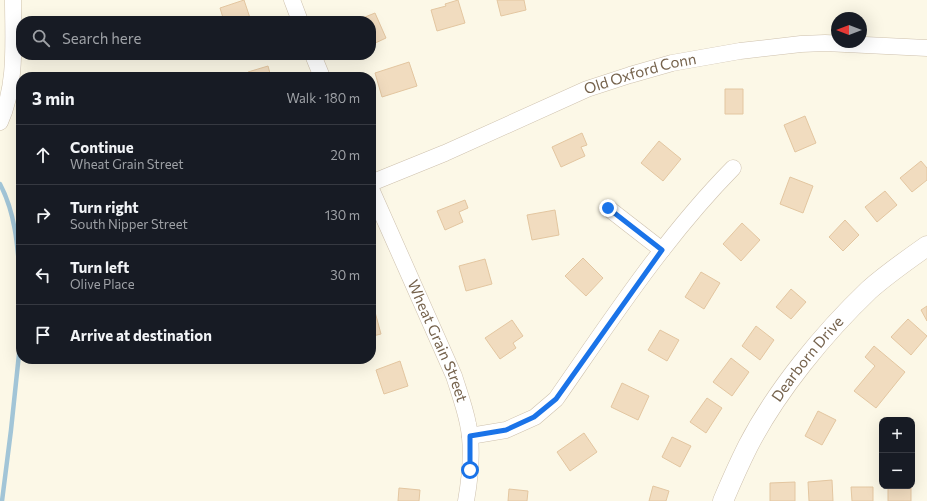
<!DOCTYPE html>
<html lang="en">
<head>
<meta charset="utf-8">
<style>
  :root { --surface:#171b24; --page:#242831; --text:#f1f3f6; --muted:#9ea1a6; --line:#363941 }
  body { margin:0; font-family:Commissioner,sans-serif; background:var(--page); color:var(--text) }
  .controls { position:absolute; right:12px; bottom:12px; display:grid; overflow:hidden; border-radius:8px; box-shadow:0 4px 16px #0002 }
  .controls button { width:36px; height:36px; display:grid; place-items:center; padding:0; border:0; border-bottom:1px solid var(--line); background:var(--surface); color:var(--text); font:20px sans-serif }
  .compass { position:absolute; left:831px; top:12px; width:36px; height:36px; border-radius:50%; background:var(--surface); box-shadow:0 4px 16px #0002; rotate:270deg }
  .stop { position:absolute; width:12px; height:12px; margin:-9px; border:3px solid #1a73e8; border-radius:50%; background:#fff }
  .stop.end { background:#1a73e8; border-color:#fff; box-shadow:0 1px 4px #0008 }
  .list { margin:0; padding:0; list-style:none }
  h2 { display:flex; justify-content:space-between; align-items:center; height:52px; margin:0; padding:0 16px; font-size:17px }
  h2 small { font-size:13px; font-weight:400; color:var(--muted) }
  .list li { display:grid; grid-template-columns:26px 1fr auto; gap:12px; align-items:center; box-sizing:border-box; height:60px; padding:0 16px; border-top:1px solid var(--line) }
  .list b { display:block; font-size:15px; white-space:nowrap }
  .list p { margin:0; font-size:13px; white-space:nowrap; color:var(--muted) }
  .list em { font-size:13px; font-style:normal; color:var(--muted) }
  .icon { flex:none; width:22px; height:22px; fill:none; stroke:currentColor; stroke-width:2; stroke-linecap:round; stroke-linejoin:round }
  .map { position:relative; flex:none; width:927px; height:501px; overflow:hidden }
  .search { position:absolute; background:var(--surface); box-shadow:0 4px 16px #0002; left:16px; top:16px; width:360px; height:44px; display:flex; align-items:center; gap:10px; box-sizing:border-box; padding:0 14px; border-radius:16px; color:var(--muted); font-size:15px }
  .panel { position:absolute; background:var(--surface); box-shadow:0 4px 16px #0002; left:16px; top:72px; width:360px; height:292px; border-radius:16px }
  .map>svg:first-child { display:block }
</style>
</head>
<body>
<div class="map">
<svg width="927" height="501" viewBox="0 0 927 501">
  <rect width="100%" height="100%" fill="#fcf8e7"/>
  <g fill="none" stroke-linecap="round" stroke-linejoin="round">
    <path stroke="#a2c5d7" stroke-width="4.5" d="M0 184C17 216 18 253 21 289
      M2 501 11 430 21 335"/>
  </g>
  <path fill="#f1dcbf" stroke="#e3c6a0" d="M244 0 251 21H224L220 8Z
    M458 0 465 23 437 31 431 10 446 6 445 4Z
    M497 0H524L526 10 501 16Z
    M375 13 386 38 371 45V21H355Z
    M409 62 417 86 382 97 375 73Z
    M268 66 271 77H249L248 72Z
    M725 89H743V114H725Z
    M805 116 816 143 795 152 784 125Z
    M582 133 587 145 581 147 585 156 561 167 552 147Z
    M659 141 681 159 663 181 641 163Z
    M921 161 927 168V180L912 192 900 178Z
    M790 177 813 186 803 213 780 204Z
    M885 191 897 205 877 222 865 207Z
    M465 200 468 208 459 212 463 222 445 230 437 211Z
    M555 210 559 235 532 240 527 215Z
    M845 220 859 235 843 251 829 237Z
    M742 223 760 240 741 261 723 244Z
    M583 258 603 278 586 296 565 276Z
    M485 259 492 284 466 291 459 266Z
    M701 272 720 283 704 309 685 297Z
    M791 289 806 302 791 319 776 307Z
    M371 301H372L381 334 373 336 372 331H371Z
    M927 306V321L921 310Z
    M908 319 927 336 911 355 891 337Z
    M512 320 523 336 513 343 516 348 500 359 485 338Z
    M756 326 774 340 760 360 742 346Z
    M660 330 679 340 667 361 648 350Z
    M874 346 905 372 876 408 854 391 875 366 865 357Z
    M731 358 749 372 732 396 713 382Z
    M400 361 408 386 384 394 376 370Z
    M622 383 649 396 638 420 611 407Z
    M707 398 722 408 706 433 690 422Z
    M818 411 836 420 822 445 805 436Z
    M584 433 597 452 570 471 557 452Z
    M672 437 691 446 680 467 662 457Z
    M832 480 833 501H809L808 482Z
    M795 482V501H770V483Z
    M653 486 669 491 666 501H649Z
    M888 486H911V501H888Z
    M851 487H873V501H852Z
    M399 488 420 490 419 501H398Z
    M509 489 528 491 527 501H508Z"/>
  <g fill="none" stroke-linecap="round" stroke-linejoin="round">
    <g stroke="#cec1ad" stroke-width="17">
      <g id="minor">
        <path d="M292 0 300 21"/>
        <path d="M313 55 322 77"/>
        <path d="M0 122C17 84 13 41 13 0"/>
        <path id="s1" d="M371 183 445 153 587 89 630 75 672 63 740 51 801 44 825 43 927 48"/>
        <path id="s2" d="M371 189 454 376C459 392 465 408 468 424 473 447 470 478 466 501"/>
        <path d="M608 208 662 250"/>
        <path d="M470 436 506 430 535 417 556 399C611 320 665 237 733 168"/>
      </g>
    </g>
    <g stroke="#cec1ad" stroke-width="21">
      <g id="tertiary">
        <path id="s3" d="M723 501C731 482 739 464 748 446 777 390 824 333 869 290 887 274 907 260 927 246"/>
      </g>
    </g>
    <use href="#minor" stroke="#fff" stroke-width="16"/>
    <use href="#tertiary" stroke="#fff" stroke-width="20"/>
  </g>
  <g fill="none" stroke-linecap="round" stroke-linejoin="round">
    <path stroke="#1a73e8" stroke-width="5" d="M470 470V436L506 430 534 417 556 399 662 250 608 208"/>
  </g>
  <g text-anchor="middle" stroke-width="3" stroke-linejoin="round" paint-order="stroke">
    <g font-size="15" fill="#75624c" stroke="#fffbed">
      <text dy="5" stroke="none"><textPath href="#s1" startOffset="291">Old Oxford Conn</textPath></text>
      <text dy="5" stroke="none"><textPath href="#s2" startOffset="166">Wheat Grain Street</textPath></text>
      <text dy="5" stroke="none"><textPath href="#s3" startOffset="166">Dearborn Drive</textPath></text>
    </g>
  </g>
</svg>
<div class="controls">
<button>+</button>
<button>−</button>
</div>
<svg class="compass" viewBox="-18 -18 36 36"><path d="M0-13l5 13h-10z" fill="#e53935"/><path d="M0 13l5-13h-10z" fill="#9ea1a6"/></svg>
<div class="stop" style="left:470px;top:470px"></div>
<div class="stop end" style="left:608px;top:208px"></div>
<div class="search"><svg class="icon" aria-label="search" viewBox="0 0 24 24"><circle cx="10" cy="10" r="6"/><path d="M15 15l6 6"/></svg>Search here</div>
<section class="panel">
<h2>3 min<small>Walk · 180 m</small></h2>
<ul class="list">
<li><svg class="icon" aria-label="ahead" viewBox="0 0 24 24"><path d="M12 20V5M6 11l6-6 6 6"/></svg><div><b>Continue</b><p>Wheat Grain Street</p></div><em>20 m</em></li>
<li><svg class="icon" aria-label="right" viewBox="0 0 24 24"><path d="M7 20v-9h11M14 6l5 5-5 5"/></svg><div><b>Turn right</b><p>South Nipper Street</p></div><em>130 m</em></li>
<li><svg class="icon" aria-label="left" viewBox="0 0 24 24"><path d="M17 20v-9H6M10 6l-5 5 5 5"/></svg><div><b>Turn left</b><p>Olive Place</p></div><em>30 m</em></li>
<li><svg class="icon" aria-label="arrive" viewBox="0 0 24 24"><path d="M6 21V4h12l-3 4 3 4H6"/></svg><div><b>Arrive at destination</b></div></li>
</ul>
</section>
</div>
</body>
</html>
